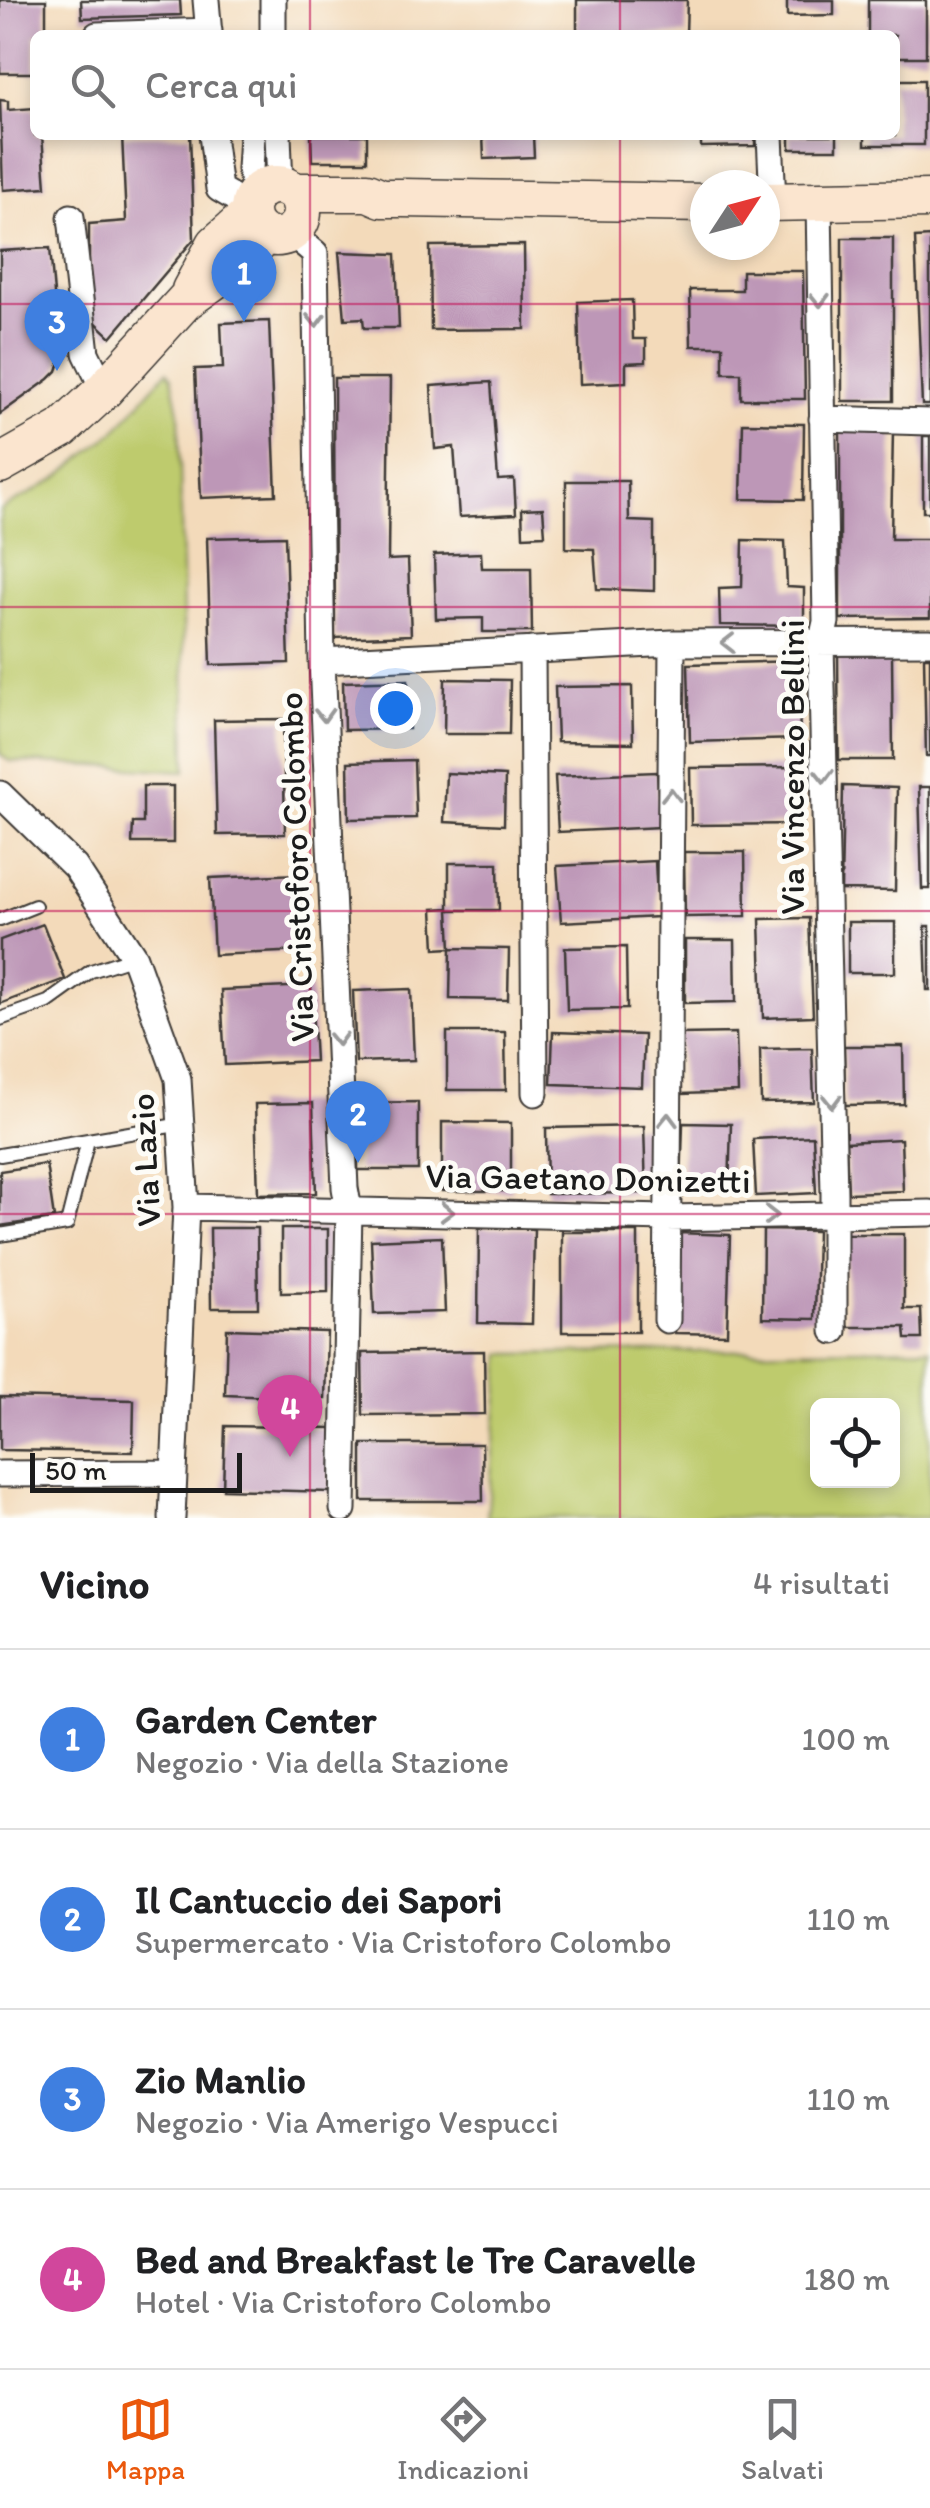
<!DOCTYPE html>
<html lang="it">
<head>
<meta charset="utf-8">
<style>
  :root { --surface:#fff; --page:#f2f2f2; --text:#202124; --muted:#757577; --line:#e0e0e0; --accent:#ea580c }
  body { margin:0; font-family:Itim,sans-serif; background:var(--page); color:var(--text) }
  .controls { position:absolute; right:30px; bottom:30px; display:grid; overflow:hidden; border-radius:15px; box-shadow:0 5px 15px #0003 }
  .controls button { width:90px; height:90px; display:grid; place-items:center; padding:0; border:0; border-bottom:2px solid var(--line); background:var(--surface); color:var(--text); font:50px sans-serif }
  .compass { position:absolute; left:690px; top:170px; width:90px; height:90px; border-radius:50%; background:var(--surface); box-shadow:0 5px 15px #0003; rotate:54deg }
  .scale { position:absolute; left:30px; bottom:25px; width:212px; box-sizing:border-box; padding-left:10px; border:5px solid #1c1c1c; border-top:0; font-size:28px; line-height:35px; white-space:nowrap; color:#1c1c1c; -webkit-text-stroke:8px #fdfcf7; paint-order:stroke }
  .you { position:absolute; left:395px; top:708px; width:35px; height:35px; margin:-25px; border:8px solid #fff; border-radius:50%; background:#1a73e8; box-shadow:0 0 0 15px #1a73e833 }
  .badge { display:grid; place-items:center; width:65px; height:65px; border-radius:50%; background:var(--accent); color:#fff; font-size:32px; font-weight:700 }
  .pin { position:absolute; translate:-50% -82px; filter:drop-shadow(0 2px 5px #0008) }
  .pin::after { content:''; position:absolute; top:52px; width:35px; height:30px; background:inherit; clip-path:polygon(0 0,100% 0,50% 100%) }
  .list { margin:0; padding:0; list-style:none }
  h2 { display:flex; justify-content:space-between; align-items:center; height:130px; margin:0; padding:0 40px; font-size:42px }
  h2 small { font-size:32px; font-weight:400; color:var(--muted) }
  .list li { display:grid; grid-template-columns:65px 1fr auto; gap:30px; align-items:center; box-sizing:border-box; height:180px; padding:0 40px; border-top:2px solid var(--line) }
  .list b { display:block; font-size:38px; white-space:nowrap }
  .list p { margin:0; font-size:32px; white-space:nowrap; color:var(--muted) }
  .list em { font-size:32px; font-style:normal; color:var(--muted) }
  .icon { flex:none; width:55px; height:55px; fill:none; stroke:currentColor; stroke-width:2; stroke-linecap:round; stroke-linejoin:round }
  .map { position:relative; flex:none; width:930px; height:1518px; overflow:hidden }
  .search { position:absolute; background:var(--surface); box-shadow:0 5px 15px #0003; left:30px; right:30px; top:30px; height:110px; display:flex; align-items:center; gap:25px; box-sizing:border-box; padding:0 35px; border-radius:15px; color:var(--muted); font-size:38px }
  .sheet { height:850px; background:var(--surface) }
  nav { display:flex; justify-content:space-around; align-items:center; box-sizing:border-box; height:140px; border-top:2px solid var(--line); background:var(--surface); font-size:28px; color:var(--muted) }
  nav a { display:grid; justify-items:center; gap:5px }
  nav .on { color:var(--accent) }
  .map>svg:first-child { display:block }
</style>
</head>
<body>
<div class="map">
<svg width="930" height="1518" viewBox="0 0 930 1518">
  <rect width="100%" height="100%" fill="#fdfcf7"/>
  <filter id="ink" filterUnits="userSpaceOnUse"><feTurbulence type="fractalNoise" baseFrequency=".01" numOctaves="2"/><feDisplacementMap in="SourceGraphic" scale="20" xChannelSelector="R" yChannelSelector="G"/><feConvolveMatrix kernelMatrix="1 2 1 2 8 2 1 2 1" color-interpolation-filters="sRGB"/></filter>
  <filter id="wash" filterUnits="userSpaceOnUse"><feTurbulence type="fractalNoise" baseFrequency=".0048" numOctaves="4" result="noise"/><feDisplacementMap in="SourceGraphic" scale="40" xChannelSelector="R" yChannelSelector="G"/><feGaussianBlur stdDeviation="2.25" result="paint"/><feColorMatrix in="noise" values="0 0 0 0 0 0 0 0 0 0 0 0 0 0 0 0 0 1.4 0 .05"/><feComposite in="paint" operator="in"/></filter>
  <g filter="url(#wash)">
    <rect width="100%" height="100%" fill="#f3daba"/>
    <path fill="#becb6d" stroke="#6d7444" stroke-width="2.5" fill-rule="evenodd" d="M167 371 172 377 179 412 186 771 9 761 0 754V510L56 479 115 431Z
      M930 1348V1518H487L502 1354ZM818 1406H892V1480H818Z"/>
    <g id="blocks">
      <path fill="#bd97b7" d="M0 0H46V35H35V73H0Z
        M81 0H180L181 15 82 18Z
        M577 0H687L686 35H577Z
        M787 0H834V15L787 16Z
        M868 0H926V57H895V35H868Z
        M895 80H924V145H865V135H895Z
        M0 100 8 101V110L35 108V135H42L46 187 3 190Z
        M122 135H190L194 239 111 337 89 316V224L126 221Z
        M311 135H367V161H312Z
        M483 135H533L534 157 484 159Z
        M701 135H755V146L701 147Z
        M790 135H837V149H790Z
        M930 237V405H922L915 238Z
        M842 238H893V401H842Z
        M524 245 525 329 431 330 430 246Z
        M50 248 60 362 57 371 49 379 0 414V251Z
        M339 252 396 254 399 328H364L363 318 345 319Z
        M742 271H803L805 399H741V373H723V346H691L690 290H742Z
        M632 300 633 339H646V362L626 363V382L580 384 578 302Z
        M269 321 276 495 201 498 195 369 223 368 221 323Z
        M334 378H390L388 560 408 559 411 635 335 638Z
        M491 382 498 480 514 479 516 514 459 517 454 447 435 449 431 386Z
        M743 423 804 424 803 500 741 499Z
        M840 429 893 430 891 539H930V618L840 619Z
        M923 436H930V512H923Z
        M566 481H628L629 521 654 522V591L597 589 594 549 566 548Z
        M543 508 545 535 523 536 522 509Z
        M285 536 289 663 211 665 207 538Z
        M743 540 785 541 787 587 804 588V626L720 625 719 588 742 587Z
        M481 553 482 568H531L532 632H483V618L436 619 434 555Z
        M838 655H892L893 760H839Z
        M924 657H930V756H926Z
        M798 661 800 739 690 742 688 664Z
        M445 679 510 680 509 734H444Z
        M408 680 409 729 344 730 343 682Z
        M632 686 633 743 557 742 555 687Z
        M283 719 285 834 217 835 214 720Z
        M414 760 416 818 349 819 348 762Z
        M802 767 803 824 691 825 690 768Z
        M657 772 660 827 558 832 555 776Z
        M446 773 505 776 504 825 444 822Z
        M143 786H173V843H132L133 823H143Z
        M843 786 897 788 895 891 841 890Z
        M919 787H930V889H922Z
        M684 852H745L746 916 685 917Z
        M655 861 658 917 561 922 557 866Z
        M449 863H498L499 910H449L451 948 435 949 433 909 449 908Z
        M298 874 302 951 214 955 210 878Z
        M809 918 813 1016 763 1018 760 919Z
        M848 922H895V973H848Z
        M43 924 65 979 0 1004V940Z
        M925 926H930V990H927Z
        M685 940H735L736 1002 685 1003Z
        M626 947 627 1009 567 1010 565 948Z
        M451 948 509 949 508 1000 450 999Z
        M311 986 315 1061 225 1065 221 990Z
        M411 989 414 1060 356 1062 353 991Z
        M447 1032H505L506 1090H447Z
        M553 1032 644 1035 642 1087 551 1084Z
        M736 1033 738 1092 682 1094 680 1034Z
        M844 1046H903L904 1104 845 1105Z
        M812 1048 814 1102 761 1103 760 1049Z
        M418 1102V1170H358V1103Z
        M313 1103 316 1193 258 1194 255 1104Z
        M442 1122 511 1123V1191H442Z
        M683 1123 731 1124 729 1190 681 1188Z
        M644 1126 646 1193 547 1194 546 1128Z
        M813 1136 816 1193 756 1196 753 1139Z
        M901 1139 903 1191 848 1193 846 1142Z
        M46 1164 54 1218 0 1226V1171Z
        M210 1228H257L258 1308H211Z
        M479 1228 534 1229 532 1324 478 1323Z
        M281 1229H328V1292L281 1293Z
        M763 1230 817 1231 815 1319 762 1318Z
        M562 1232H638V1332H562Z
        M678 1233 730 1235 727 1334 675 1333Z
        M846 1234H904V1309H921L922 1339H906L905 1327H847Z
        M442 1237 445 1312 374 1314 371 1240Z
        M227 1329 327 1332 325 1399 225 1395Z
        M484 1351 485 1414 363 1415 362 1353Z
        M0 1397 134 1400 133 1452 0 1450Z
        M225 1426 332 1428 330 1492 223 1489Z
        M362 1444H482L483 1501H362Z"/>
    </g>
  </g>
  <g filter="url(#ink)">
    <use href="#blocks" fill-opacity="0" stroke="#3c3834" stroke-width="2.5"/>
    <g fill="none" stroke-linecap="round" stroke-linejoin="round">
      <g stroke="#3c3834" stroke-width="16">
        <path id="lane" d="M0 920 35 906
          M0 1019 48 1002 91 971 134 957
          M0 1155 182 1124
          M0 1235 67 1224 88 1140"/>
      </g>
      <g stroke="#3c3834" stroke-width="29">
        <path id="street" d="M206 0 209 35
          M97 35 209 31
          M273 35V0
          M212 135 219 189 250 207
          M252 135 250 169 256 195
          M278 135 280 185
          M770 135 773 202
          M819 203 826 622 821 644 834 1194V1331
          M71 217 86 353 104 390
          M291 233 315 253 322 661 345 1188 349 1210 343 1509
          M822 419 930 422
          M532 650 535 1093
          M322 661 672 643 930 642
          M0 794 75 867 134 957 178 1079 186 1207 172 1518
          M186 1207 667 1218 930 1213
          M667 1320 672 643
          M0 1474 172 1473"/>
      </g>
      <g stroke="#3c3834" stroke-width="41">
        <path id="secondary" d="M250 211a26 26 0 1 1 52 0a26 26 0 1 1-52 0Z
          M294 192H368L382 198H402L705 203
          M765 202 930 199
          M191 290 216 244 250 214
          M0 464 62 429 104 390 185 301 238 263 265 235"/>
      </g>
      <use href="#lane" stroke="#fff" stroke-width="12"/>
      <use href="#street" stroke="#fff" stroke-width="25"/>
      <use href="#secondary" stroke="#fbe5cf" stroke-width="38"/>
    </g>
    <defs><path id="oneway-chevron" d="M-2-3.5L2.5 0L-2 3.5" fill="none" stroke-width="1.6" stroke-linecap="round" stroke-linejoin="round" transform="scale(2.5)"/></defs>
    <g stroke="#999">
      <use href="#oneway-chevron" transform="translate(820 300) rotate(89)"/>
      <use href="#oneway-chevron" transform="translate(316 320) rotate(89)"/>
      <use href="#oneway-chevron" transform="translate(728 643) rotate(-180)"/>
      <use href="#oneway-chevron" transform="translate(324 715) rotate(88)"/>
      <use href="#oneway-chevron" transform="translate(824 776) rotate(89)"/>
      <use href="#oneway-chevron" transform="translate(671 795) rotate(-89)"/>
      <use href="#oneway-chevron" transform="translate(338 1039) rotate(88)"/>
      <use href="#oneway-chevron" transform="translate(832 1101) rotate(89)"/>
      <use href="#oneway-chevron" transform="translate(668 1120) rotate(-89)"/>
      <use href="#oneway-chevron" transform="translate(447 1212) rotate(1)"/>
      <use href="#oneway-chevron" transform="translate(771 1215)"/>
    </g>
  </g>
  <path fill="none" stroke="#c2185b" stroke-width="2.5" stroke-opacity="0.55" d="M310 0V35M620 0V35M310 135V1518M620 135V1518M0 304H930M0 607H930M0 911H930M0 1214H930"/>
  <g text-anchor="middle" stroke-width="10" stroke-linejoin="round" paint-order="stroke">
    <g font-size="35" fill="#1c1c1c" stroke="#fdfcf7">
      <text transform="translate(792 767) rotate(-90)" y="12">Via Vincenzo Bellini</text>
      <text transform="translate(296 867) rotate(-92)" y="12">Via Cristoforo Colombo</text>
      <text transform="translate(145 1160) rotate(-93)" y="12">Via Lazio</text>
      <text transform="translate(588 1178) rotate(1)" y="12">Via Gaetano Donizetti</text>
    </g>
  </g>
</svg>
<div class="controls">
<button><svg class="icon" aria-label="locate" viewBox="0 0 24 24"><circle cx="12" cy="12" r="6"/><path d="M12 2v4M12 18v4M2 12h4M18 12h4"/></svg></button>
</div>
<svg class="compass" viewBox="-18 -18 36 36"><path d="M0-13l5 13h-10z" fill="#e53935"/><path d="M0 13l5-13h-10z" fill="#757577"/></svg>
<div class="scale">50 m</div>
<div class="you"></div>
<div class="pin badge" style="left:244px;top:322px;background:#3f7fe0">1</div>
<div class="pin badge" style="left:358px;top:1163px;background:#3f7fe0">2</div>
<div class="pin badge" style="left:57px;top:371px;background:#3f7fe0">3</div>
<div class="pin badge" style="left:290px;top:1457px;background:#d1479c">4</div>
<div class="search"><svg class="icon" aria-label="search" viewBox="0 0 24 24"><circle cx="10" cy="10" r="6"/><path d="M15 15l6 6"/></svg>Cerca qui</div>
</div>
<section class="sheet">
<h2>Vicino<small>4 risultati</small></h2>
<ul class="list">
<li><span class="badge" style="background:#3f7fe0">1</span><div><b>Garden Center</b><p>Negozio · Via della Stazione</p></div><em>100 m</em></li>
<li><span class="badge" style="background:#3f7fe0">2</span><div><b>Il Cantuccio dei Sapori</b><p>Supermercato · Via Cristoforo Colombo</p></div><em>110 m</em></li>
<li><span class="badge" style="background:#3f7fe0">3</span><div><b>Zio Manlio</b><p>Negozio · Via Amerigo Vespucci</p></div><em>110 m</em></li>
<li><span class="badge" style="background:#d1479c">4</span><div><b>Bed and Breakfast le Tre Caravelle</b><p>Hotel · Via Cristoforo Colombo</p></div><em>180 m</em></li>
</ul>
</section>
<nav>
<a class="on"><svg class="icon" aria-label="map" viewBox="0 0 24 24"><path d="M3 6l6-2 6 2 6-2v14l-6 2-6-2-6 2zM9 4v14M15 6v14"/></svg>Mappa</a>
<a><svg class="icon" aria-label="directions" viewBox="0 0 24 24"><path d="M12 3l9 9-9 9-9-9zM9 14v-3h6M13 9l2 2-2 2"/></svg>Indicazioni</a>
<a><svg class="icon" aria-label="saved" viewBox="0 0 24 24"><path d="M7 4h10v16l-5-4-5 4z"/></svg>Salvati</a>
</nav>
</body>
</html>
